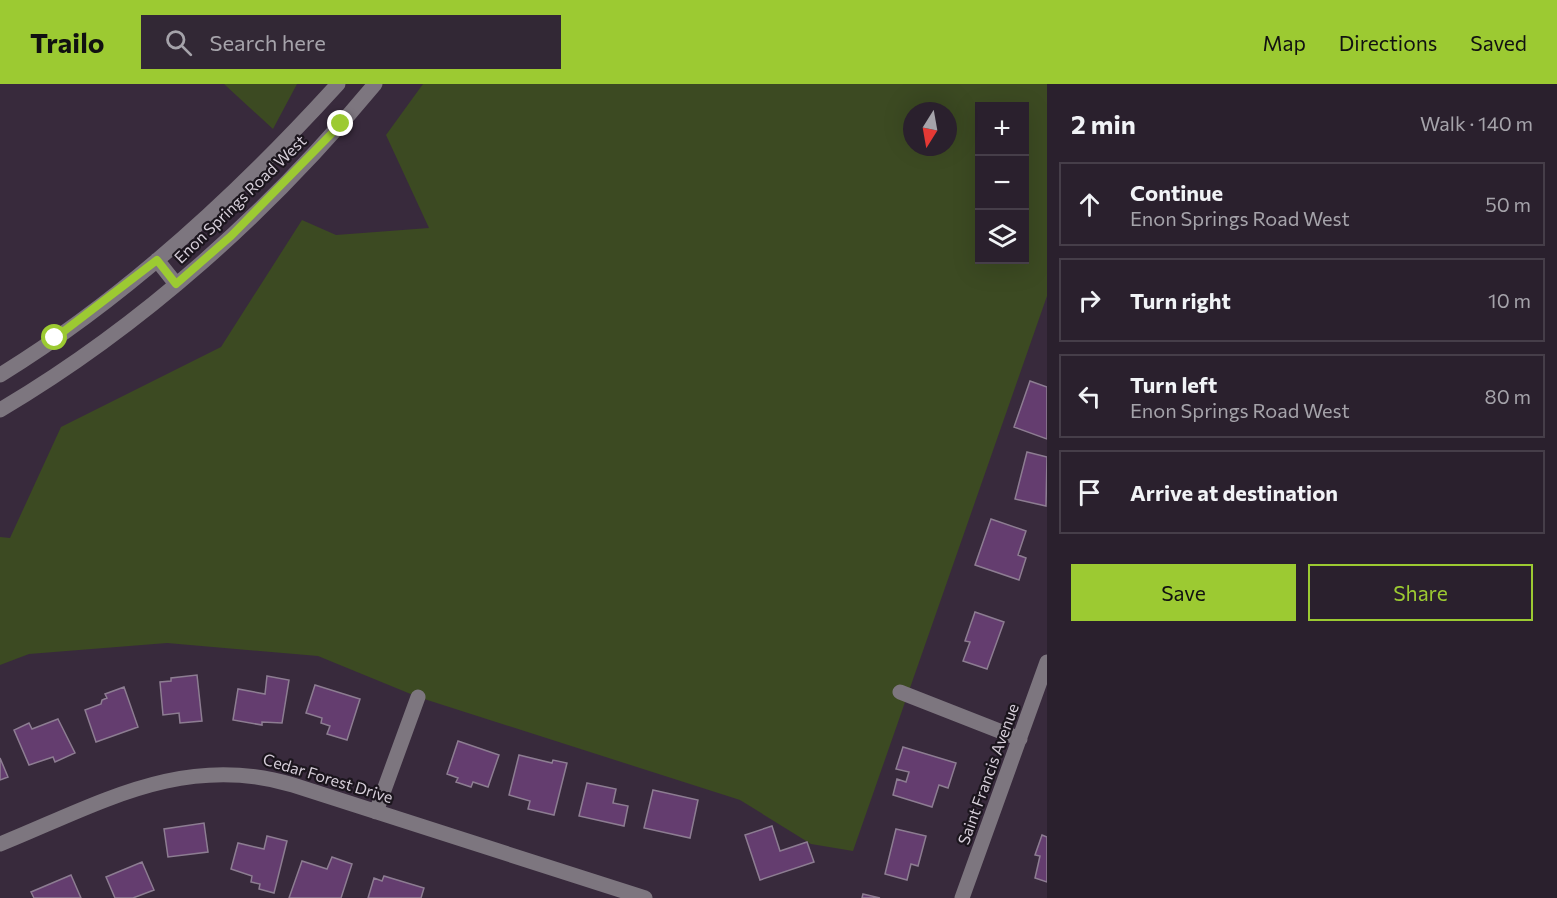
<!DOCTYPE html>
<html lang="en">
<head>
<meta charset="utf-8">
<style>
  :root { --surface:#2a202d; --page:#322835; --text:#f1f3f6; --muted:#a5a3aa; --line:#463e49; --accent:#9cca32 }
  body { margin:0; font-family:Commissioner,sans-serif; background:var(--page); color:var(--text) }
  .controls { position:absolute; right:18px; top:18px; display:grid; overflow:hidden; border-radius:0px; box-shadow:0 6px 24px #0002 }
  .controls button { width:54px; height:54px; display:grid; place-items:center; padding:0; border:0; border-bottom:2px solid var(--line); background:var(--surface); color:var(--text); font:30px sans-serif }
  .compass { position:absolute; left:903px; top:18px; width:54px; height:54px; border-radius:50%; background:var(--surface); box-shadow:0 6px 24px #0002; rotate:191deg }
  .stop { position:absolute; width:18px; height:18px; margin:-14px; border:4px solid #9cca32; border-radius:50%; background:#fff }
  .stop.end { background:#9cca32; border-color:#fff; box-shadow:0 2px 6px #0008 }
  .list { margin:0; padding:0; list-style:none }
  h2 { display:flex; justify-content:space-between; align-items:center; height:78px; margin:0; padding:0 24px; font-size:26px }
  h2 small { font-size:20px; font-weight:400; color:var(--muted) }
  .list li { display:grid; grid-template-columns:39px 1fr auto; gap:18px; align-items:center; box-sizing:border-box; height:84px; margin:0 12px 12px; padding:0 12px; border:2px solid var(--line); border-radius:0px }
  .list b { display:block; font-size:22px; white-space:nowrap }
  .list p { margin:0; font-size:20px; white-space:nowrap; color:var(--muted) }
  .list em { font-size:20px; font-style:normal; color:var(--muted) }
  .actions { display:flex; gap:12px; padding:18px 24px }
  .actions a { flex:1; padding:14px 0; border:2px solid var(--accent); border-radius:0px; text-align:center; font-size:21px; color:var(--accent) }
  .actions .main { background:var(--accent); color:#111 }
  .icon { flex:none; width:33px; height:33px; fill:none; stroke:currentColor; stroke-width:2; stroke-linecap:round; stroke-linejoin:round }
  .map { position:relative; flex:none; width:1047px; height:814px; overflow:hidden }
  header { display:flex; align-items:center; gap:36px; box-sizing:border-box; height:84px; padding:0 30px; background:var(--accent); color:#111 }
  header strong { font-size:28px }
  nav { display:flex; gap:33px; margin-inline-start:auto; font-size:21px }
  .search { width:420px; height:54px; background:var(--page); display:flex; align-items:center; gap:15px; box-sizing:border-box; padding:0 21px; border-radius:0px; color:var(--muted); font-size:22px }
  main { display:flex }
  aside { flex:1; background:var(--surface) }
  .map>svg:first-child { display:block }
</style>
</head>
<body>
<header>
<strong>Trailo</strong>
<div class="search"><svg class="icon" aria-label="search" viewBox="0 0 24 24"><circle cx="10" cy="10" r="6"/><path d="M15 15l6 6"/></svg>Search here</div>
<nav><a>Map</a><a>Directions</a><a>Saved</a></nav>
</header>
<main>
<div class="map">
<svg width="1047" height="814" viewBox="0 0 1047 814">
  <rect width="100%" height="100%" fill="#382a3c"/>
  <path fill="#3c4a22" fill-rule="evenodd" d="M224 0H297L273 45Z
    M423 0H1047V212L853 767 811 760 740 716 418 613 318 572 167 559 29 570 0 581V453L10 454 61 343 221 263 302 136 336 151 429 144 386 51ZM980 22H1024V176H980ZM912 27H948V63H912Z"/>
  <path fill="#643d6f" stroke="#8d7d92" stroke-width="1.5" d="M1030 297 1047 303V355L1014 343Z
    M1027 368 1047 373 1046 422 1015 415Z
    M991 435 1026 447 1018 471 1026 474 1019 496 975 481Z
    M975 528 1004 538 987 585 963 577 970 558 965 557Z
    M197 591 202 637 180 639 179 629 163 631 160 598 171 597V594Z
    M267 592 289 596 282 639 262 638V641L233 636 238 605 265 610Z
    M315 601 360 615 347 656 327 650 330 642 321 639 322 634 306 629Z
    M124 603 138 643 96 658 85 626 101 620 102 616 107 614 105 610Z
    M58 635 75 669 55 678 53 673 29 681 14 646 29 639 32 645Z
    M458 657 499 671 488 703 473 698 471 703 456 698 458 694 447 690Z
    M903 663 956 679 948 704 939 701 932 723 893 711 897 695 906 698 909 688 896 685Z
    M519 671 552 679 553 676 567 679 554 731 528 725 530 717 509 711Z
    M0 674 8 693 0 696Z
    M587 699 616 705 613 719 628 722 624 742 579 732Z
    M653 706 698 716 690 754 644 744Z
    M204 739 208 768 168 773 164 745Z
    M772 742 780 767 807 758 814 778 760 796 745 751Z
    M896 745 926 752 918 782 911 780 907 796 885 790Z
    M1042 751 1047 753V798L1035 794 1040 772 1035 771Z
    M267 752 287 757 274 809 259 805 260 800 251 798 252 792 231 785 238 759 264 765Z
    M332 773 352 780 341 814H289L302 777 327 785Z
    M142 778 154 806 133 814H115L106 793Z
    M71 791 81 814H34L31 808Z
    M384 792 424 804 421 814H368L374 794 382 797Z
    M863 810 880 814H862Z"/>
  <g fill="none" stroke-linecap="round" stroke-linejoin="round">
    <path stroke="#7d767f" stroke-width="15" d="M157 176 176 200
      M0 291C127 213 238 110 338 0
      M0 326C142 242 270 127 375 0
      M900 608 1020 655
      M376 728 418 613
      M0 760C99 720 184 668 293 701L645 814
      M962 814 1047 578"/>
  </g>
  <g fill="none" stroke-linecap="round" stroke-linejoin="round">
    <path stroke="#9cca32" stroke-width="8" d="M55 254 157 176 176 200 231 152 341 40"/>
  </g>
  <g text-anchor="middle" stroke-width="4.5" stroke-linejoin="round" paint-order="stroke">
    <g font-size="16" fill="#d6ced9" stroke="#1b151d">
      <text transform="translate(240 115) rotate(-44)" y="6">Enon Springs Road West</text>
      <text transform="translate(988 690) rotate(-70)" y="6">Saint Francis Avenue</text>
      <text transform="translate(328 694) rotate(17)" y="6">Cedar Forest Drive</text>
    </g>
  </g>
</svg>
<div class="controls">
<button>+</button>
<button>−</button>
<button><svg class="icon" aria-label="layers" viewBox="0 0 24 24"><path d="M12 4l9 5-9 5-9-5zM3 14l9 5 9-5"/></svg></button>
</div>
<svg class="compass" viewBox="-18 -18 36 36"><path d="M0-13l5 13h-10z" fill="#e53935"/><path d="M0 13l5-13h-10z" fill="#a5a3aa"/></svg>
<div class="stop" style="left:55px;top:254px"></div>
<div class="stop end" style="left:341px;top:40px"></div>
</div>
<aside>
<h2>2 min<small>Walk · 140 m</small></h2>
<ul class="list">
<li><svg class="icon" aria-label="ahead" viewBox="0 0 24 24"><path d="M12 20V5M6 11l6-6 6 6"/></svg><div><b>Continue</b><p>Enon Springs Road West</p></div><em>50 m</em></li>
<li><svg class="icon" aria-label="right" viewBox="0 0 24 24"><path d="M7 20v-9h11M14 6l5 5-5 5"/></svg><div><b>Turn right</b></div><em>10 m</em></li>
<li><svg class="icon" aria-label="left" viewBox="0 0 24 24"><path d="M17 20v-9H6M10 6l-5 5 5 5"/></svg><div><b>Turn left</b><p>Enon Springs Road West</p></div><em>80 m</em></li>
<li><svg class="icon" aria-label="arrive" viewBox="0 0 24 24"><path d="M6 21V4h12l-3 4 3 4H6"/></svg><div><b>Arrive at destination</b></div></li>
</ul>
<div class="actions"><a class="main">Save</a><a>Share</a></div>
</aside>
</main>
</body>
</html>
